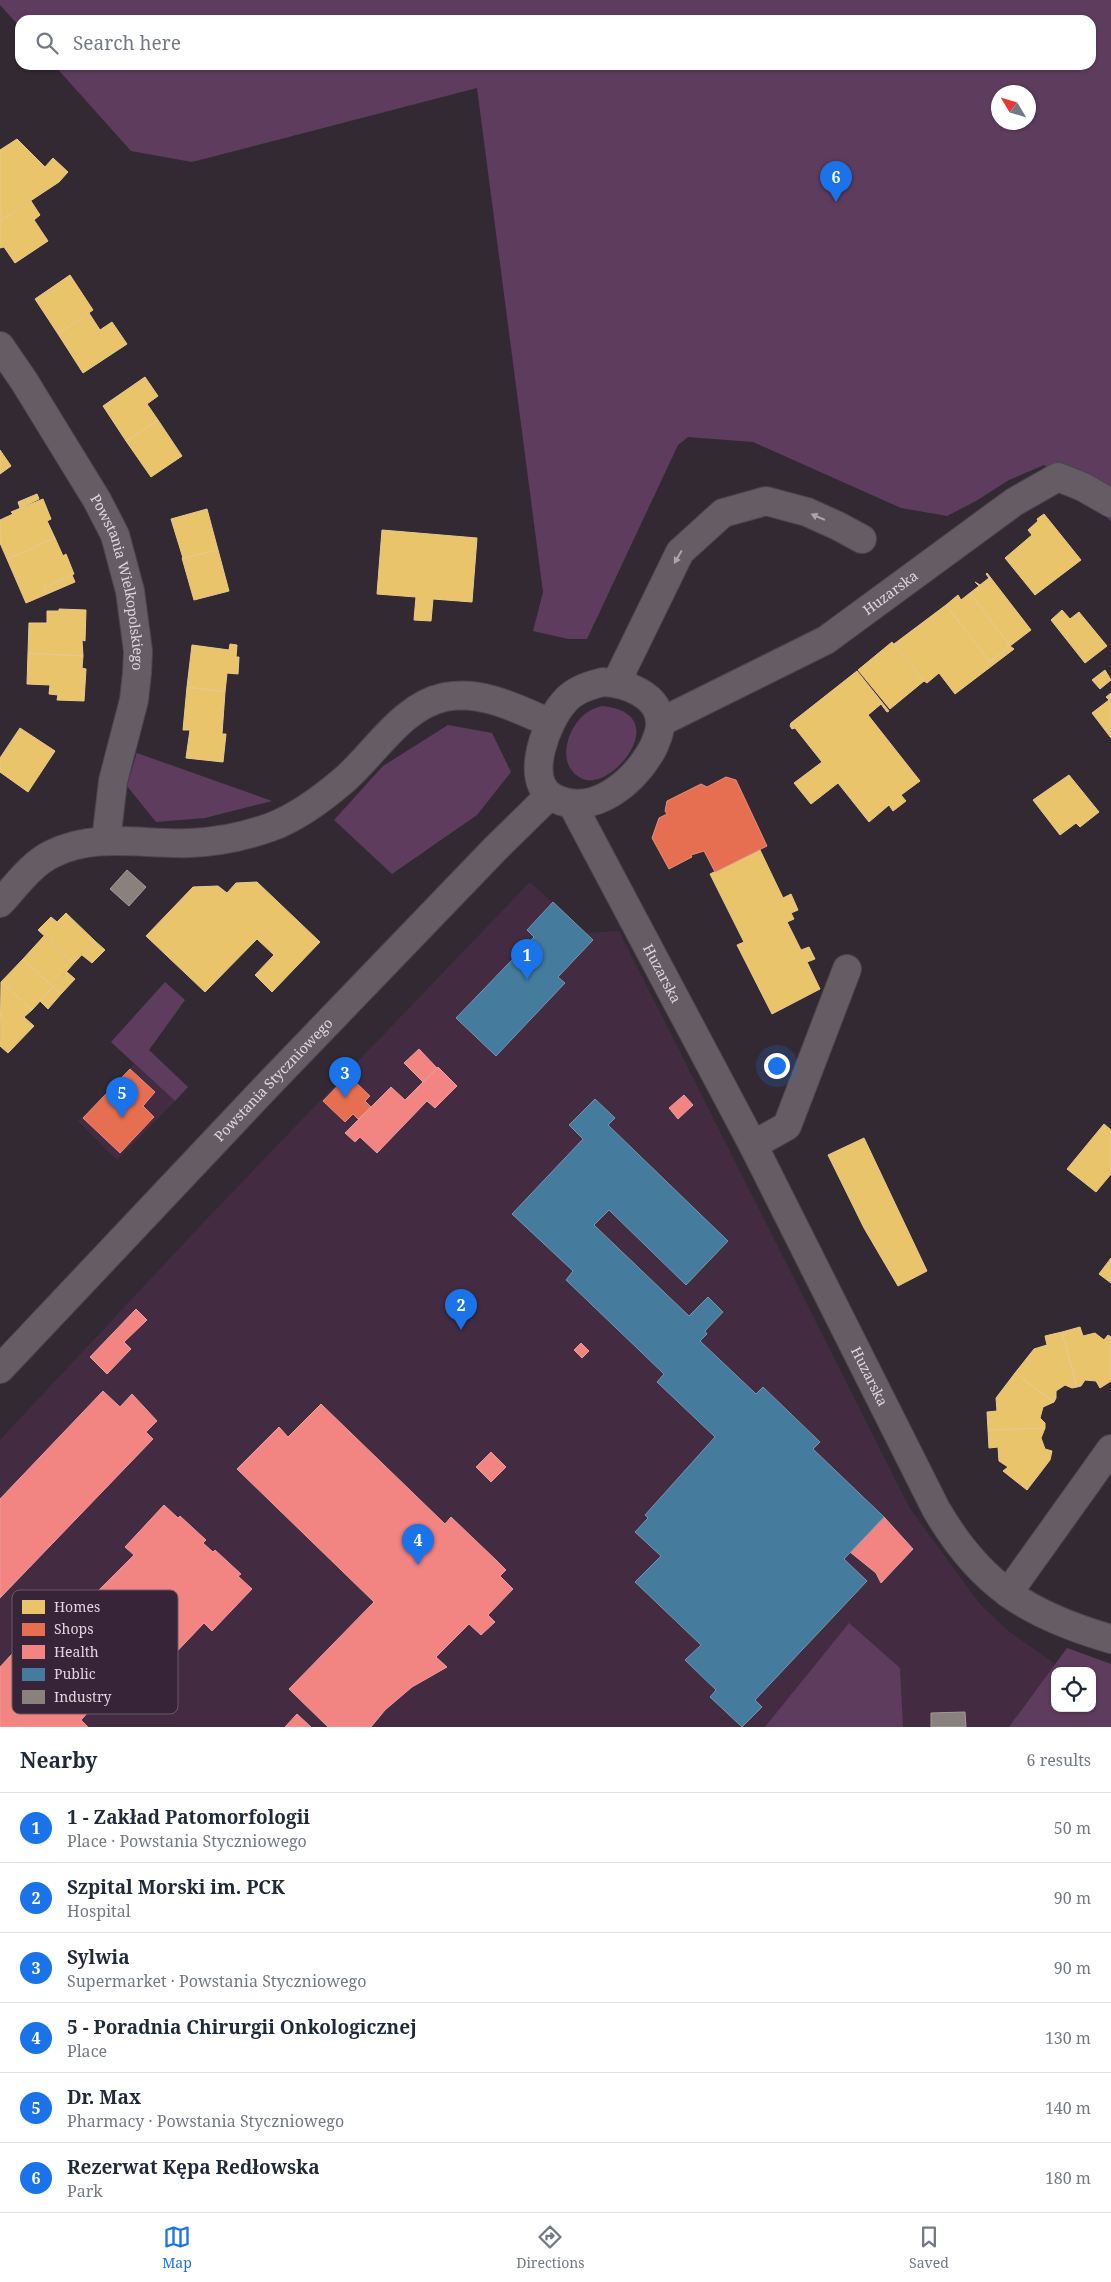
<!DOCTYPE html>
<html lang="en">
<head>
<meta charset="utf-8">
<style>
  :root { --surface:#fff; --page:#f6f6f7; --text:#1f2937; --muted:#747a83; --line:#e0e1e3; --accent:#1a73e8 }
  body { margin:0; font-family:"Noto Serif",serif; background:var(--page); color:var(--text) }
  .controls { position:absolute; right:15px; bottom:15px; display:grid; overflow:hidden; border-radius:10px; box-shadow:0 1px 4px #0004 }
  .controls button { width:45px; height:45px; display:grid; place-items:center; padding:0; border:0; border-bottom:1px solid var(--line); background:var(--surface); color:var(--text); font:25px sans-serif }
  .compass { position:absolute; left:991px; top:85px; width:45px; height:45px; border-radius:50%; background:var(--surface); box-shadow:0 1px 4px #0004; rotate:308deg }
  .you { position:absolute; left:776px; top:1065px; width:18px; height:18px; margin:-12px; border:4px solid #fff; border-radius:50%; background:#1a73e8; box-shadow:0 0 0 8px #1a73e833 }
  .badge { display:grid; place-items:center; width:32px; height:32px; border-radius:50%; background:var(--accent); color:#fff; font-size:16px; font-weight:700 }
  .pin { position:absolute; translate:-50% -41px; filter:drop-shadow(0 1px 2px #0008) }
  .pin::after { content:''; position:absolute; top:26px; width:18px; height:15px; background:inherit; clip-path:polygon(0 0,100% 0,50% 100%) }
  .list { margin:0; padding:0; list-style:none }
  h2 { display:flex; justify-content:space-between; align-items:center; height:65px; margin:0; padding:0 20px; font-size:21px }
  h2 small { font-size:16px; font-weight:400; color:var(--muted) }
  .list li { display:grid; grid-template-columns:32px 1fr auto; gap:15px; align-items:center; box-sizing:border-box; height:70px; padding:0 20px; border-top:1px solid var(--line) }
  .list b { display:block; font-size:19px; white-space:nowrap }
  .list p { margin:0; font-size:16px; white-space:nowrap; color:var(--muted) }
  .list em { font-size:16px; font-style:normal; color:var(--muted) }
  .icon { flex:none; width:28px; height:28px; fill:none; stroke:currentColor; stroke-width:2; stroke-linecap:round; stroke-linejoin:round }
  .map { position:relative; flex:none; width:1111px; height:1727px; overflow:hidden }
  .search { position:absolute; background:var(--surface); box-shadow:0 1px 4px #0004; left:15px; right:15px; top:15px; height:55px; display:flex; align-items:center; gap:12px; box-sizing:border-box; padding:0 18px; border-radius:15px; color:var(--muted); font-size:19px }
  .sheet { height:485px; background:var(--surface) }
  nav { display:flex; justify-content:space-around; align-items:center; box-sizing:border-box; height:70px; border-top:1px solid var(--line); background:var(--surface); font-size:14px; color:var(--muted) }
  nav a { display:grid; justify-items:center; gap:2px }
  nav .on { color:var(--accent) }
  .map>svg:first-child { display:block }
</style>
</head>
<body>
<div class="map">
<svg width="1111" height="1727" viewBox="0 0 1111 1727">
  <rect width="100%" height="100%" fill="#332933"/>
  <path fill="#432c42" d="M530 882 585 933 619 931 909 1507 979 1603 1007 1630 1065 1671H1055L1048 1727H0V1440L202 1224Z
    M134 1064 175 1101 117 1160 78 1121Z"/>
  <path fill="#5e3c5d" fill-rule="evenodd" d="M0 0H1111V521L1044 465 1009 480 976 501 947 516 901 508 753 442 688 437 678 445 587 639H568L533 631 543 592 477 88 192 162 131 151 54 65H1091V20H20V27L0 5ZM998 92H1028V122H998Z
    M602 706C676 713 612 792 583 779 553 766 568 722 591 710 594 708 599 707 602 706Z
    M448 725 492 733 511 772 477 815 392 874 334 820 383 766Z
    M137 752V753L272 801 205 818 156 822 127 786Z
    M165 982 185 1000 149 1050 188 1087 175 1101 111 1042Z
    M849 1623 900 1668 903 1727H765Z
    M1067 1648 1111 1664V1727H1009ZM1055 1671H1092V1708H1055Z"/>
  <path fill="#e9c46a" stroke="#e7c98d" d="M17 139 45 167 53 158 68 172 59 182 0 221V150Z
    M31 201 40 215 34 220 48 241 15 263 4 247 0 248V221Z
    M70 275 93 310 58 334 35 299Z
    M89 313 100 330 112 322 127 344 83 373 58 334Z
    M145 377 158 396 147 404 158 420 126 441 103 406Z
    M158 420 182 456 151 477 126 441Z
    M0 450 11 466 0 474Z
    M37 494 39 499 20 508 18 502Z
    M43 499 51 519 47 521 55 538 7 559 0 543V520L13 514 11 512Z
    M207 509 218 550 183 558 171 519Z
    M1044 514 1081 560 1035 595 1005 558 1032 535 1028 530 1038 521 1037 519Z
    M382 530 477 538 472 602 433 599 431 621 414 620 416 597 377 594Z
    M55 538 63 556 66 554 74 574 44 588 47 594 26 603 7 559Z
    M218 550 229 591 194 600 182 558Z
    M987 573 1031 630 1010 646 970 593 979 586 975 582 980 585 989 578 986 574Z
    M72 575 75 582 47 594 44 588Z
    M970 593 1010 646 990 662 946 605 958 595 961 600Z
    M946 605 990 662 1010 646 1014 649 955 694 939 673 927 683 924 681 894 644Z
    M59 609 86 610 85 641 82 640 83 656 28 653 29 623H47V611H59Z
    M1062 610 1070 619 1079 612 1107 646 1085 663 1051 620Z
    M892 642 924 681 890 709 858 670Z
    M230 644 237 645 236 657H239L238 674 227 673 225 692 187 687 192 645 229 650Z
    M28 653 83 656 82 668 86 669 84 701 57 700 58 695 49 694 50 685 27 684Z
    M1105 670 1111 680 1100 689 1092 680Z
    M857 671 889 711 887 712 881 704 868 715 920 781 901 795 906 801 893 811 889 805 869 822 838 783 811 804 794 783 822 762 795 728 792 729 790 726 791 723Z
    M187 687 225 692 222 734H226L223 762 186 758 190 730H183Z
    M1111 693V738L1092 713 1109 700 1106 697Z
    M20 728 55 751 28 792 0 772V758Z
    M1069 775 1099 812 1080 827 1076 823 1060 835 1033 800Z
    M760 850 783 898 791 894 798 910 791 913 794 919 787 922 801 950 809 947 815 959 807 962 820 989 772 1014 737 945 744 942 710 874Z
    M257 882 320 942 272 992 255 975 274 955 257 939 205 992 146 936 193 887 218 886 227 893 236 883Z
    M66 913 95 941 74 963 38 930 51 917 57 922Z
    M44 936 74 963 53 987 23 959Z
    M95 941 105 950 92 963 82 955Z
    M23 959 53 987 32 1010 1 982Z
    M67 972 75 979 61 994 53 987Z
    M1 982 32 1010 24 1017 34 1026 8 1053 0 1046Z
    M53 987 61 994 48 1009 40 1001Z
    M1104 1124 1111 1130V1174L1096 1192 1067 1169Z
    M864 1138 927 1271 898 1286 864 1228 828 1155Z
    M1111 1258V1283L1099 1274Z
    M1080 1327 1083 1336 1095 1333 1104 1340 1108 1335 1111 1337V1381L1100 1388 1096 1381 1085 1380 1081 1386 1077 1387 1062 1332Z
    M1062 1332 1077 1387 1072 1388 1065 1385 1056 1391V1398L1054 1402 1015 1373 1034 1349 1047 1345 1045 1336Z
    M1015 1373 1054 1402 1043 1407 1040 1418 1045 1423V1428L988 1430 987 1412 997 1411 996 1398Z
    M1045 1428 1041 1438 1045 1449 1052 1451 1050 1460 1027 1490 1003 1471 1008 1467 999 1461 998 1447 989 1448 988 1430Z"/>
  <path fill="#e76f51" stroke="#e58d7c" d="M726 777 736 780 767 846 715 872 704 851 691 855 692 857 669 869 652 838 659 818 667 814 665 811 667 801 701 784 707 787Z
    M130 1069 155 1092 143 1106 154 1117 120 1153 83 1118Z
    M348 1075 370 1096 365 1101 371 1107 358 1119 353 1114 345 1122 323 1101Z"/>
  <path fill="#f28482" stroke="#ed9c9e" d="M419 1049 437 1068 423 1082 404 1063Z
    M438 1067 457 1086 435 1108 427 1101 377 1153 360 1137 355 1142 345 1133 391 1087 405 1100Z
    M684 1095 693 1105 678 1119 669 1108Z
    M136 1309 147 1320 124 1342 131 1349 107 1374 90 1357Z
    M581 1343 589 1351 582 1358 574 1350Z
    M103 1391 120 1407 132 1394 157 1421 146 1432 153 1439 0 1598V1499Z
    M321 1404 445 1524 451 1517 496 1560 506 1570 500 1576 513 1589 488 1615 495 1622 481 1635 469 1624 436 1657 447 1667 412 1687 385 1710 371 1727H328L289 1689 374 1602 237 1469 279 1427 288 1437Z
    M491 1452 506 1467 491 1482 476 1467Z
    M164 1505 178 1518 180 1516 206 1540 203 1543 213 1552 215 1550 241 1574 238 1576 252 1589 212 1631 204 1623 166 1663 159 1656 148 1668 155 1675 153 1676 146 1670 111 1708 101 1698 81 1720 88 1727H0V1667L12 1654 35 1677 56 1656 45 1646 84 1606 91 1613 101 1601 94 1595 134 1555 125 1547Z
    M884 1517 913 1549 881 1583 876 1573 850 1552Z
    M297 1714 311 1727H285Z"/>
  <path fill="#457b9d" stroke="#7496b1" d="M553 902 593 940 558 977 565 983 496 1056 456 1018 534 937 527 930Z
    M595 1099 615 1118 608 1125 728 1241 686 1285 609 1210 594 1225 689 1316 708 1297 723 1312 705 1331 707 1334 700 1341 756 1394 763 1387 820 1442 813 1449 884 1517 844 1559 867 1581 755 1700 762 1707 742 1727 710 1697 716 1690 685 1660 701 1645 635 1582 661 1556 635 1532 648 1518 645 1515 715 1437 657 1382 664 1374 566 1280 573 1271 512 1214 583 1139 569 1125Z"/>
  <path fill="#8a817c" stroke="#a49a9a" d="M127 870 146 887 129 906 110 889Z
    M965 1712 966 1727H931V1713Z"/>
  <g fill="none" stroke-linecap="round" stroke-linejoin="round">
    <g stroke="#4e454e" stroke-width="30">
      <g id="minor">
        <path id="s1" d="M0 346 24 381 97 500 115 535 130 591 138 651 137 673 134 700 113 781 106 841"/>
        <path d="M603 682C626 683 659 695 660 722 661 731 656 741 653 748 635 781 594 818 554 798 522 782 547 719 566 700 575 690 590 685 603 682Z"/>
        <path d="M616 683 680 552 723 513 766 501 807 512 838 526 862 539"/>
        <path id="s2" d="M661 722 826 640 1014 502 1058 477 1083 487 1111 503"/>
        <path id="s3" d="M572 804 753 1145 936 1509C980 1585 1028 1615 1111 1639"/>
        <path d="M0 903C16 886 31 864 52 854 94 832 145 845 190 843 217 842 246 836 271 827 298 817 323 798 344 780 376 752 402 706 445 697 482 690 518 709 550 723"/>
        <path d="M753 1145 787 1126 847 969"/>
        <path id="s4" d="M0 1369 266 1087 495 849 549 796"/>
        <path d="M1008 1593 1111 1449"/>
      </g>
    </g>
    <use href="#minor" stroke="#655c64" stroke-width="28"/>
  </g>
  <defs><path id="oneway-solid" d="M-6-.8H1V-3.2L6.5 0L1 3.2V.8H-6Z" transform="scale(1.25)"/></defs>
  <g fill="#afa4ae">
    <use href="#oneway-solid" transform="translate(818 517) rotate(-157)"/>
    <use href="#oneway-solid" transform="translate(678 557) rotate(120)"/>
  </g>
  <g text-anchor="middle" stroke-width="5" stroke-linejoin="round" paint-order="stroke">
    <g font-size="14" fill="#e1d4e0" stroke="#382438">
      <text dy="5" stroke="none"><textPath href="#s1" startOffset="268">Powstania Wielkopolskiego</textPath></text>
      <text dy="5" stroke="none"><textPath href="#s2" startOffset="264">Huzarska</textPath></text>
      <text dy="5" stroke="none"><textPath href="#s3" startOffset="192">Huzarska</textPath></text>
      <text dy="5" stroke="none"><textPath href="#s4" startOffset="398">Powstania Styczniowego</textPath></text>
      <text dy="5" stroke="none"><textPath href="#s3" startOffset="645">Huzarska</textPath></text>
    </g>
  </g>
  <rect x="12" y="1590" width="166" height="124" rx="8" fill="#382438" stroke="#6b596a" stroke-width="1"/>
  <rect x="22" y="1600" width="23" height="14" fill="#e9c46a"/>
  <rect x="22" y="1623" width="23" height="13" fill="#e76f51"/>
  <rect x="22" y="1645" width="23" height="14" fill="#f28482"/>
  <rect x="22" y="1668" width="23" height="13" fill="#457b9d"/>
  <rect x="22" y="1690" width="23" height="14" fill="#8a817c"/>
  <g font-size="14" fill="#e1d4e0">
    <text x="54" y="1612">Homes</text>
    <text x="54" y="1634">Shops</text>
    <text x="54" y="1657">Health</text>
    <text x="54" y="1679">Public</text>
    <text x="54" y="1702">Industry</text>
  </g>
</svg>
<div class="controls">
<button><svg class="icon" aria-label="locate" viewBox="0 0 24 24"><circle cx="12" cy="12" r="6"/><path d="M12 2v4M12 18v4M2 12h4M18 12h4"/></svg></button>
</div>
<svg class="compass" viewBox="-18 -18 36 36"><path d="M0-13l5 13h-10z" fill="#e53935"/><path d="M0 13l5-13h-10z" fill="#747a83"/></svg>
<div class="you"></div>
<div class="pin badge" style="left:527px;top:980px">1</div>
<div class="pin badge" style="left:461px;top:1330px">2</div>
<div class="pin badge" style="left:345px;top:1098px">3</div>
<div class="pin badge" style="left:418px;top:1565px">4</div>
<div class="pin badge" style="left:122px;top:1118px">5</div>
<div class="pin badge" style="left:836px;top:202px">6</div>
<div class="search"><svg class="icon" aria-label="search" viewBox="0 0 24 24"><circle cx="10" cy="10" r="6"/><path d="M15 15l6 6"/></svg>Search here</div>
</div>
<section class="sheet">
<h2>Nearby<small>6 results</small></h2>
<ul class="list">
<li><span class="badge">1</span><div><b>1 - Zakład Patomorfologii</b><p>Place · Powstania Styczniowego</p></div><em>50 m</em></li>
<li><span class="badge">2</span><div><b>Szpital Morski im. PCK</b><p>Hospital</p></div><em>90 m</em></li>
<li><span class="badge">3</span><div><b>Sylwia</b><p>Supermarket · Powstania Styczniowego</p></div><em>90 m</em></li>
<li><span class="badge">4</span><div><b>5 - Poradnia Chirurgii Onkologicznej</b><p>Place</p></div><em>130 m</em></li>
<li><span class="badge">5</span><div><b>Dr. Max</b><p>Pharmacy · Powstania Styczniowego</p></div><em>140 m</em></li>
<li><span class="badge">6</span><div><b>Rezerwat Kępa Redłowska</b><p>Park</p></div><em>180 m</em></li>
</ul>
</section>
<nav>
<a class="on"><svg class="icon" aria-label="map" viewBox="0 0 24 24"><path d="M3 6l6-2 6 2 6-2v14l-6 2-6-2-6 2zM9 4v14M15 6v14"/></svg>Map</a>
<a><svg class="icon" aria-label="directions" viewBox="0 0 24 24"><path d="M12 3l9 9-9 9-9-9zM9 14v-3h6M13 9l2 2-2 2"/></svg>Directions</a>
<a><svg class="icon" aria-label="saved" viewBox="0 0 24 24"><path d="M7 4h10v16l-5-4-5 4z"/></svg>Saved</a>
</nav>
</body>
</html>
